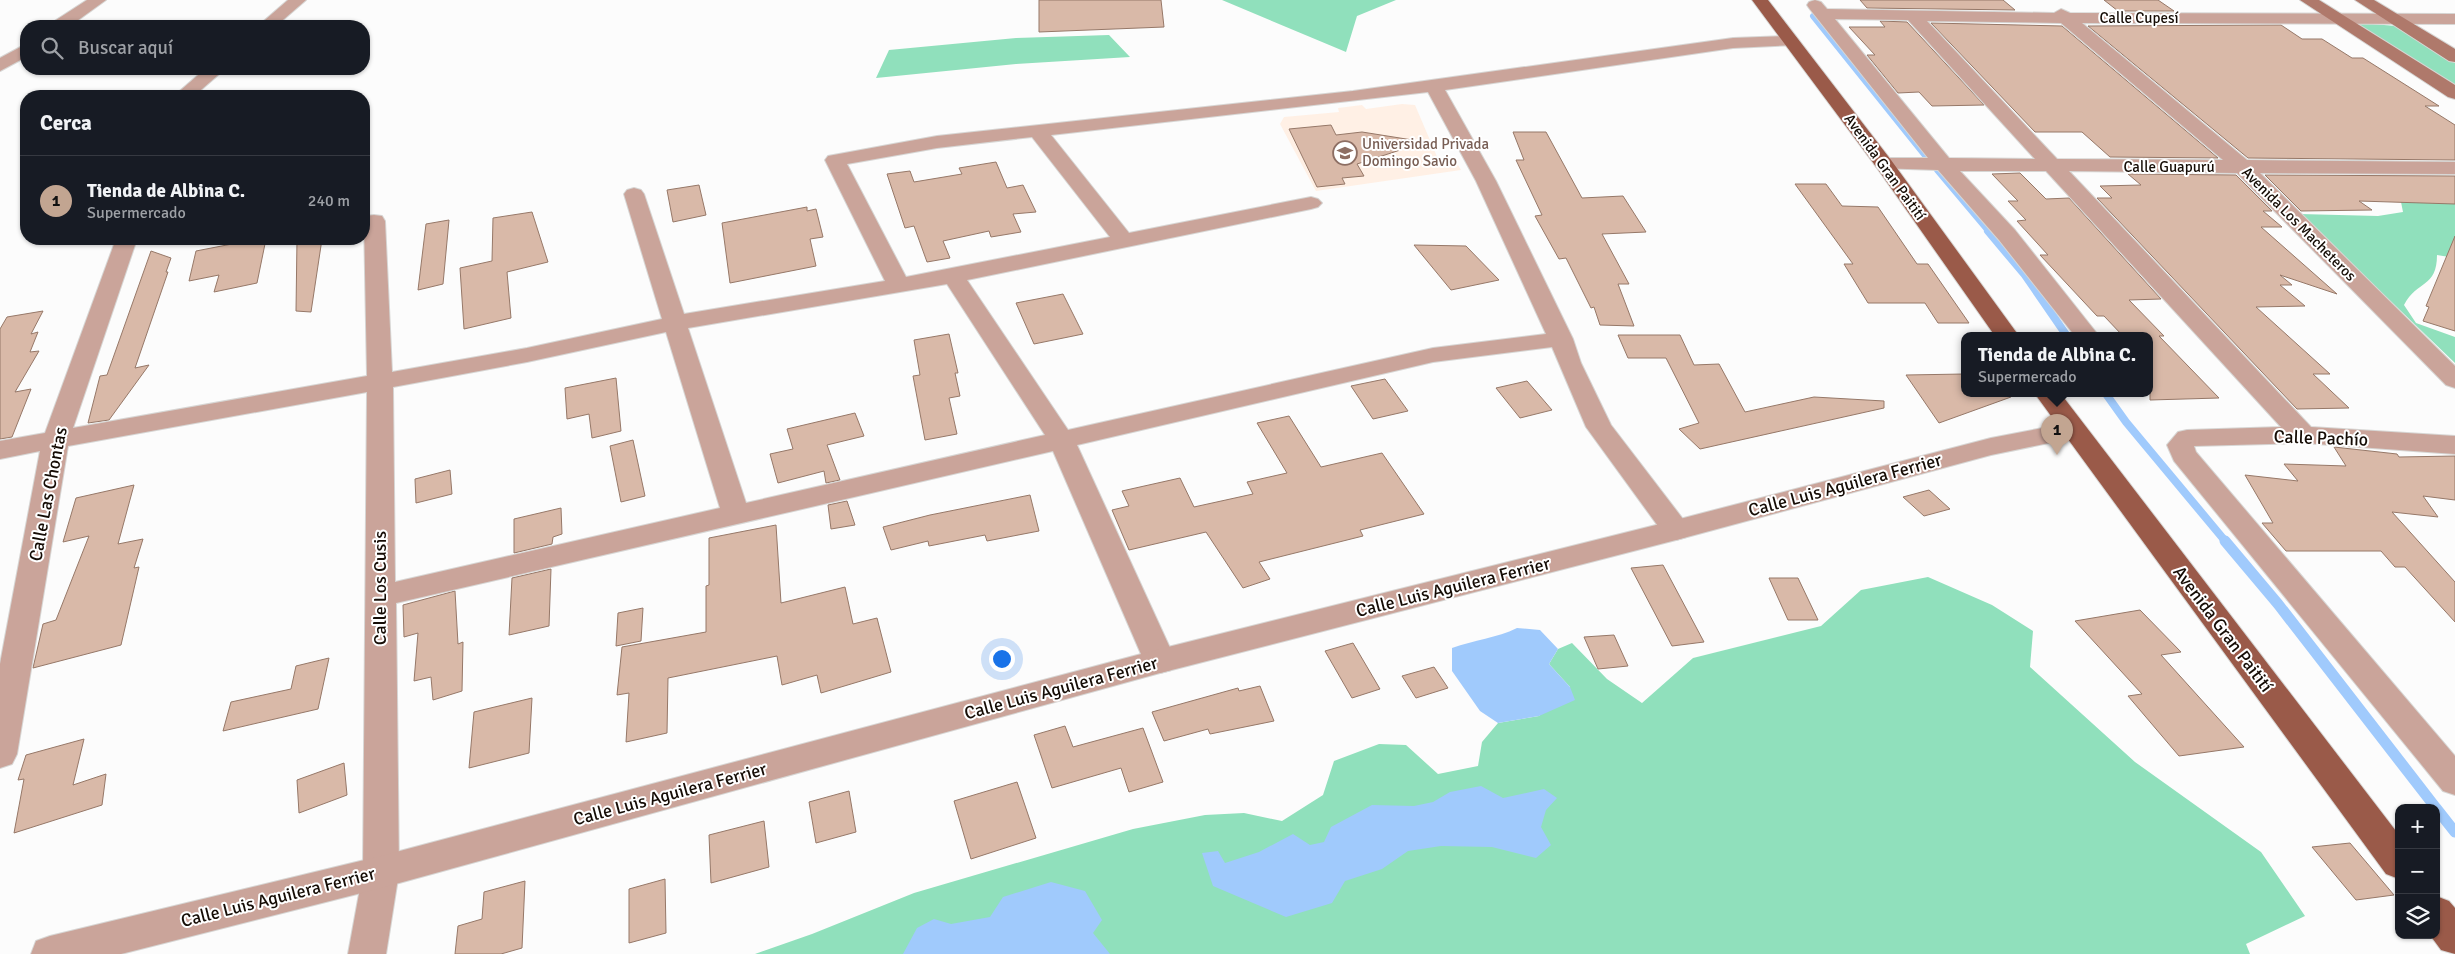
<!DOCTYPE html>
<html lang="es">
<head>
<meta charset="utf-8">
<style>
  :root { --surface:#171b24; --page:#20242c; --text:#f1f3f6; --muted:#9ea1a6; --line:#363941; --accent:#c2a591 }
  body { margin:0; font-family:Signika,sans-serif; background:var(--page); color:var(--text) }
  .controls { position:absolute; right:15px; bottom:15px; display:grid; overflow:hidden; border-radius:10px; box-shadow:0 1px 4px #0004 }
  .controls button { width:45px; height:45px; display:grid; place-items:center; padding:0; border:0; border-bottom:1px solid var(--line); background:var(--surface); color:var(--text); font:25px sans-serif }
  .you { position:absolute; left:1001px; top:658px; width:18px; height:18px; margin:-12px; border:4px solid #fff; border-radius:50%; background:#1a73e8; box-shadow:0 0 0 8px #1a73e833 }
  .badge { display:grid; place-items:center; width:32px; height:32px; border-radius:50%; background:var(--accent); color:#111; font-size:16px; font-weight:700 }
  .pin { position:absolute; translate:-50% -41px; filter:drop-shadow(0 1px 2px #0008) }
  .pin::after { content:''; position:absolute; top:26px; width:18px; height:15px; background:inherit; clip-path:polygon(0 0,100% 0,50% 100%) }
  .popup { position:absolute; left:1961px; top:332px; width:192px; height:65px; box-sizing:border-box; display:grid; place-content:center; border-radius:10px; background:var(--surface); filter:drop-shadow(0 1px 4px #0005); font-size:16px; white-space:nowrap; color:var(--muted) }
  .popup b { font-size:19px; color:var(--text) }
  .popup::after { content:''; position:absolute; left:50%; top:100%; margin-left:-10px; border:10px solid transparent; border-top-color:var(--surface) }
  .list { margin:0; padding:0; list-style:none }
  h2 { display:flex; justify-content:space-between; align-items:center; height:65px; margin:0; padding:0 20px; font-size:21px }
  h2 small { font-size:16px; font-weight:400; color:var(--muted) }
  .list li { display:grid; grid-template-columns:32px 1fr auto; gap:15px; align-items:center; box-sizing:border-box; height:90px; padding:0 20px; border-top:1px solid var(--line) }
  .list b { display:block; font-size:19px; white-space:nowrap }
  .list p { margin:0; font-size:16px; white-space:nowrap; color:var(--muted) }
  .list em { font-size:16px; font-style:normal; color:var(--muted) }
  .icon { flex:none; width:28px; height:28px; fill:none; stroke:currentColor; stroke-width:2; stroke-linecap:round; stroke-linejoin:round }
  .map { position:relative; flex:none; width:2455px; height:954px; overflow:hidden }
  .search { position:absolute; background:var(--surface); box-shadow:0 1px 4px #0004; left:20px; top:20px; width:350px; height:55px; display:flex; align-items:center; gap:12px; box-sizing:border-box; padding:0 18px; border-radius:20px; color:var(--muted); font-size:19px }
  .panel { position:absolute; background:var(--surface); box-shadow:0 1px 4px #0004; left:20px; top:90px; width:350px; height:155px; border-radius:20px }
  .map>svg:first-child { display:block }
</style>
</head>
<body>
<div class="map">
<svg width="2455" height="954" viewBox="0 0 2455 954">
  <rect width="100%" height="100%" fill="#fcfcfc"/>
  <path fill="#fff0e5" d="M1402 104 1415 105 1438 159 1454 158 1461 170 1316 191 1280 124 1284 117 1339 112 1338 108 1362 105 1366 109Z"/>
  <path fill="#90e0bc" d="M1222 0H1396L1357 16 1346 52Z
    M2360 23 2396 26 2455 63V87L2358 25Z
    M1109 35 1130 57 1016 64 876 78 889 50 1016 38Z
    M2455 198V258L2437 255C2437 288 2417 280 2404 305L2416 323 2455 337V363L2300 214 2378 216 2403 212 2401 202Z
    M1928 577 1992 605 2033 631 2030 667 2135 762 2261 852 2305 916 2246 944 2250 954H755L812 934 914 893 1133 829 1205 815 1244 813 1282 821 1323 795 1334 761 1379 744 1406 745 1438 774 1478 766 1482 742 1498 723 1539 716 1570 687 1549 664 1558 649 1572 643 1607 679 1642 703 1693 658 1821 626 1861 590Z"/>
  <path fill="#a0cafc" d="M1517 628 1540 630 1558 649 1549 664 1570 687 1575 700 1539 716 1498 723 1480 711 1452 671V648C1474 640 1497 638 1517 628Z
    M1481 786 1503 798 1544 789 1557 798 1546 810 1541 827 1551 845 1536 858 1492 847 1441 846 1408 851 1382 869 1345 881 1332 903 1286 917 1213 886 1202 853 1218 851 1225 863 1259 852 1293 834 1310 845 1324 842 1331 827 1372 805 1414 806 1433 802 1450 792Z
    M1051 882 1085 891 1102 920 1093 933 1110 954H903L917 928 934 919 951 924 990 917 1003 897Z"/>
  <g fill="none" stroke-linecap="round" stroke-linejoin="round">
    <path stroke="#a0cafc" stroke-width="6" d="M1813 16 1927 158
      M1937 170 1990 233"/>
    <path stroke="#a0cafc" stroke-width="8" d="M1988 231 2025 275 2067 336
      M2106 394 2126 422 2226 542"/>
    <path stroke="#a0cafc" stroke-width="11" d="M2225 541 2278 604 2436 808
      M2436 808 2455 832"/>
  </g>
  <path fill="#d9b9a8" stroke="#967868" d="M1039 0H1161L1164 27 1039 32Z
    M1860 0H2003L2015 10 1867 8Z
    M2104 0H2158L2174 11H2118Z
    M1880 21 1907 22 1984 105 1932 106 1919 92 1898 93 1867 55H1875L1849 27H1885Z
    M1931 23 2062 26 2218 158 2110 157 2082 132H2035Z
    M2281 25 2302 39H2322L2352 58H2363L2439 106H2425L2455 125V160L2248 158 2088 26Z
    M1331 125 1336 135 1362 132 1425 142 1357 164 1364 176 1342 178 1345 184 1317 187 1289 129Z
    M1513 132H1546L1582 198 1623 196 1646 232 1602 234 1629 284H1618L1634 326 1600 325 1594 307 1591 308 1566 258 1559 259 1535 216 1542 215 1516 160H1524Z
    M996 162 1007 188 1023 185 1036 212 1013 214 1021 232 991 237 989 231 943 241 950 258 927 262 914 226 905 228 887 174 910 171 914 182 962 174 959 168Z
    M2020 173 2046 199 2069 198 2161 299 2129 300 2164 336H2159L2219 398 2150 400V336H2123L2104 316H2097L2040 255H2048L2017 221 2026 220 2008 201H2018L1992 174Z
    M2128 174 2236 175 2272 211H2263L2282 227H2261L2337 294 2280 275 2292 285H2280L2305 306 2256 307 2330 374H2313L2349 408 2297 409 2097 198H2112L2100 186 2141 185Z
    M2265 175 2455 176V204L2359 201 2372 210 2301 211Z
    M1795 184H1826L1842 206 1878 207 1917 264H1928L1969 323H1938L1925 303H1868L1844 264H1853Z
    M699 185 706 215 673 222 667 190Z
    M807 207V211L816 209 823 237 810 239 816 266 730 283 722 223Z
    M532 212 548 262 507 272 511 318 464 329 460 268 492 261 493 218Z
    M449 220 443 284 418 290 426 224Z
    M2455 236V331L2423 321 2429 307 2426 306Z
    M238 239H266L257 283 214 292 219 275 189 281 196 251 237 243Z
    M297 239H322L311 312 296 311Z
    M1414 245 1466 246 1499 280 1451 290Z
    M151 251 171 258 166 272H168L135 368 149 365 109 420 88 423 100 376 107 375Z
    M1063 294 1083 334 1034 344 1016 303Z
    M43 311 31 334 38 332 30 352 39 351 15 392 31 389 12 437 0 439V329L7 317Z
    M949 334 958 373H955L960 396 949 398 957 434 925 440 913 376 920 375 914 340Z
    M1618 335H1680L1694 365 1719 364 1745 412 1814 397 1884 401V408L1700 449 1679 429 1699 423 1666 358H1628Z
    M1964 374V394H2010L2011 397 1939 423 1906 375Z
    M616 378 621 431 592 438 589 414 567 419 565 388Z
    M1385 379 1408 411 1373 419 1351 386Z
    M1527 381 1552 410 1520 418 1496 388Z
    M855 413 864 436 827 445 840 480 826 483 824 471 778 483 770 454 793 449 787 429Z
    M1289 416 1321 467 1382 453 1424 514 1360 530 1363 536 1259 562 1270 579 1243 588 1206 532 1129 550 1112 510 1129 506 1122 491 1180 478 1194 507 1253 494 1247 482 1287 473 1257 423Z
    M633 440 645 496 621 502 610 446Z
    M2334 447 2397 454 2399 457 2455 456V500L2423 496 2438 517 2392 512 2455 582V622L2405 567H2395L2381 551H2286L2262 523H2273L2245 475 2298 481 2284 464 2346 466Z
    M450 470 452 494 416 503 415 479Z
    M134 485 118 544 143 539 134 568 139 567 121 645 33 668 43 624 56 620 89 536 63 542 76 498Z
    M1929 490 1950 509 1924 516 1903 497Z
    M1030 495 1039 531 987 541 985 535 929 546 928 541 891 550 883 527 930 515Z
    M847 501 855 525 831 529 828 505Z
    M561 508 562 534 553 537 552 544 514 553V519Z
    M776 525 781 603 845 587 853 624 877 618 891 672 821 693 817 675 782 685 777 656 668 678 667 733 626 742 629 693 617 695 622 647 706 632V586L709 585V538Z
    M1663 565 1704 642 1672 646 1631 568Z
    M551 569 549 626 509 635 512 578Z
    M1769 578H1798L1818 620H1788Z
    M455 591 458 644 463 642 462 691 433 700 431 677 414 681 418 633 404 637 403 605Z
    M643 608 641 641 616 646 618 613Z
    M2140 610 2181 652 2161 655 2244 747 2179 756 2128 696 2142 694 2075 621Z
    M1614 635 1628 666 1598 669 1584 637Z
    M1353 643 1380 689 1352 698 1325 651Z
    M329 658 318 709 223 731 231 702 291 689 296 666Z
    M1434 667 1448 688 1416 698 1402 676Z
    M1260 686 1274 721 1210 734 1208 729 1164 741 1152 712 1238 688 1239 691Z
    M532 698 529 753 469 768 474 712Z
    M1065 726 1073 747 1143 728 1163 782 1129 792 1121 768 1052 788 1034 735Z
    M84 739 73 785 106 774 102 805 14 833 24 779 18 780 26 755Z
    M344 763 347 795 299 813 297 780Z
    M1017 782 1036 838 971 859 954 801Z
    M849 791 856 832 816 843 809 802Z
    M764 821 769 867 711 883 709 835Z
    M2350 843 2394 895 2356 900 2312 847Z
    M665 879 666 933 629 943V889Z
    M525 881 522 948 501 954H455L458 926 482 919 484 892Z"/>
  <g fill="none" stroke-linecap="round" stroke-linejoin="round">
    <g stroke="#d7d6d4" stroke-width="2">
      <path id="minor" d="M87 0H106L70 26H51L53 22Z
        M288 0H306L276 26H258Z
        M1815 0 1821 2 1827 9 2054 13 2061 9 2070 13 2455 14V24L2082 23 2247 160 2455 162V174L2260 173 2455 366V388L2446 385 2237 173 2069 171 2311 427 2455 436V454L2303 443 2194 446 2196 452 2455 756V795L2443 791 2174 461 2167 445 2178 432 2187 430 2281 427 2046 171H1960L2015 230 2099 336H2075L1999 240 1938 170 1877 168 1874 164 1877 160 1884 158H1928L1809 8 1807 5 1809 2ZM1835 19 1908 20 2035 159 1949 158ZM1927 21 2061 23 2223 160 2057 159Z
        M1790 36 1796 37 1799 41 1796 45 1733 48 1445 90 1496 181 1573 339 1581 363 1611 425 1686 523 1690 530 1686 537 1676 540 1666 537 1586 427 1552 347 1433 362 1077 445 1176 661 1171 670 1160 673 1149 670 1144 661 1053 451 396 603 399 872 386 954H348L363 872 367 392 68 446 17 754 12 764 0 768V664L40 451 0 459V441L45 433 116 239H134L136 242 73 428 367 376 364 220 366 216 374 215 382 216 385 221 392 372 527 348 662 319 624 194 627 190 634 188 641 190 644 194 684 314 885 281 825 160 828 156 937 136 1353 91 1733 38ZM1428 92 1476 181 1546 334 1433 348 1068 430 967 280 1311 209 1318 207 1322 203 1318 199 1311 197 1129 233 1051 135ZM1032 137 1110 237 906 277 847 164 937 148ZM947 284 1045 435 746 503 688 328ZM666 332 720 508 395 582 393 387 527 362Z
        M26 44V57L0 71V58Z
        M205 69H225L194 96H174Z"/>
    </g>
    <g stroke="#d7d6d4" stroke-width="2">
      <path id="tertiary" d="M2074 422 2083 424 2087 430 2083 436 1991 455 1676 540 1160 673 381 888 121 954H31L36 941 50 936 381 856 1160 649 1676 520 1991 438Z"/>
    </g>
    <g stroke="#d7d6d4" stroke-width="2">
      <path id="secondary" d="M2300 0H2319L2455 85V99L2448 97Z
        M2355 0H2374L2455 49V62L2449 61Z"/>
    </g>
    <g stroke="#d7d6d4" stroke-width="2">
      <path id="primary" d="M1752 0H1768L1891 160 2019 336H1995L1877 168Z
        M2035 394H2061L2399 835V879L2386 874Z
        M2436 896 2449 901 2455 908V954L2441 950 2430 935H2436Z"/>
    </g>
    <use href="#minor" fill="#caa49a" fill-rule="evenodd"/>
    <use href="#tertiary" fill="#caa49a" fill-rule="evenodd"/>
    <use href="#secondary" fill="#af796b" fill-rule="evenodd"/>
    <use href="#primary" fill="#9a5a49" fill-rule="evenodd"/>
  </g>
  <defs>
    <g id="university-ring" transform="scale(1.25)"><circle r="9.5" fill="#fff" stroke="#8d6e63" stroke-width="1.5"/><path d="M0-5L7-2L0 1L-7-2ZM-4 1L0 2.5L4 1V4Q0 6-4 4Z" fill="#8d6e63"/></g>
  </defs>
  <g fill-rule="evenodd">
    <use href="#university-ring" x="1345" y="153"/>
  </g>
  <g text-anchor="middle" stroke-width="4" stroke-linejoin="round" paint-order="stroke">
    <g font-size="15" fill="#150c05" stroke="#fff">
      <text x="2139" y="23">Calle Cupesí</text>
      <text transform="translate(1885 167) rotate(54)" y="5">Avenida Gran Paitití</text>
      <text x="2169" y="172">Calle Guapurú</text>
      <text transform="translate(2299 224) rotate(45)" y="5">Avenida Los Macheteros</text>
    </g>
    <g font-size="15" fill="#785e54" stroke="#fff" text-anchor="start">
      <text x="1362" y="149">Universidad Privada<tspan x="1362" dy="17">Domingo Savio</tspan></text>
    </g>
    <g font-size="18" fill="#150c05" stroke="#fff">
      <text transform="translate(2321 438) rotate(2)" y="6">Calle Pachío</text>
      <text transform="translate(1845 485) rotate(-15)" y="6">Calle Luis Aguilera Ferrier</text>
      <text transform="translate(48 494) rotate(-79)" y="6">Calle Las Chontas</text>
      <text transform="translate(1453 587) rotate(-14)" y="6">Calle Luis Aguilera Ferrier</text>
      <text transform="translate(380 588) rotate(-90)" y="6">Calle Los Cusis</text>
      <text transform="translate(2223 629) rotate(53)" y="6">Avenida Gran Paitití</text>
      <text transform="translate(1061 688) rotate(-15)" y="6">Calle Luis Aguilera Ferrier</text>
      <text transform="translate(670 794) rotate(-15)" y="6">Calle Luis Aguilera Ferrier</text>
      <text transform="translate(278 897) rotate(-14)" y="6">Calle Luis Aguilera Ferrier</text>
    </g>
  </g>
</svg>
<div class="controls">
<button>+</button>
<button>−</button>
<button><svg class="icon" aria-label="layers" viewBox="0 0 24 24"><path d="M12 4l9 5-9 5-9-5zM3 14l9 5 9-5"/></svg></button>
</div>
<div class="you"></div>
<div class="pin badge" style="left:2057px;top:455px">1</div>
<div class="popup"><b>Tienda de Albina C.</b>Supermercado</div>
<div class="search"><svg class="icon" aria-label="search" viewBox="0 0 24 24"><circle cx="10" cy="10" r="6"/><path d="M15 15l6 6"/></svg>Buscar aquí</div>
<section class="panel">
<h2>Cerca<small></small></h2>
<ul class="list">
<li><span class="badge">1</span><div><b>Tienda de Albina C.</b><p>Supermercado</p></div><em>240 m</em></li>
</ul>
</section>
</div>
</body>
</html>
